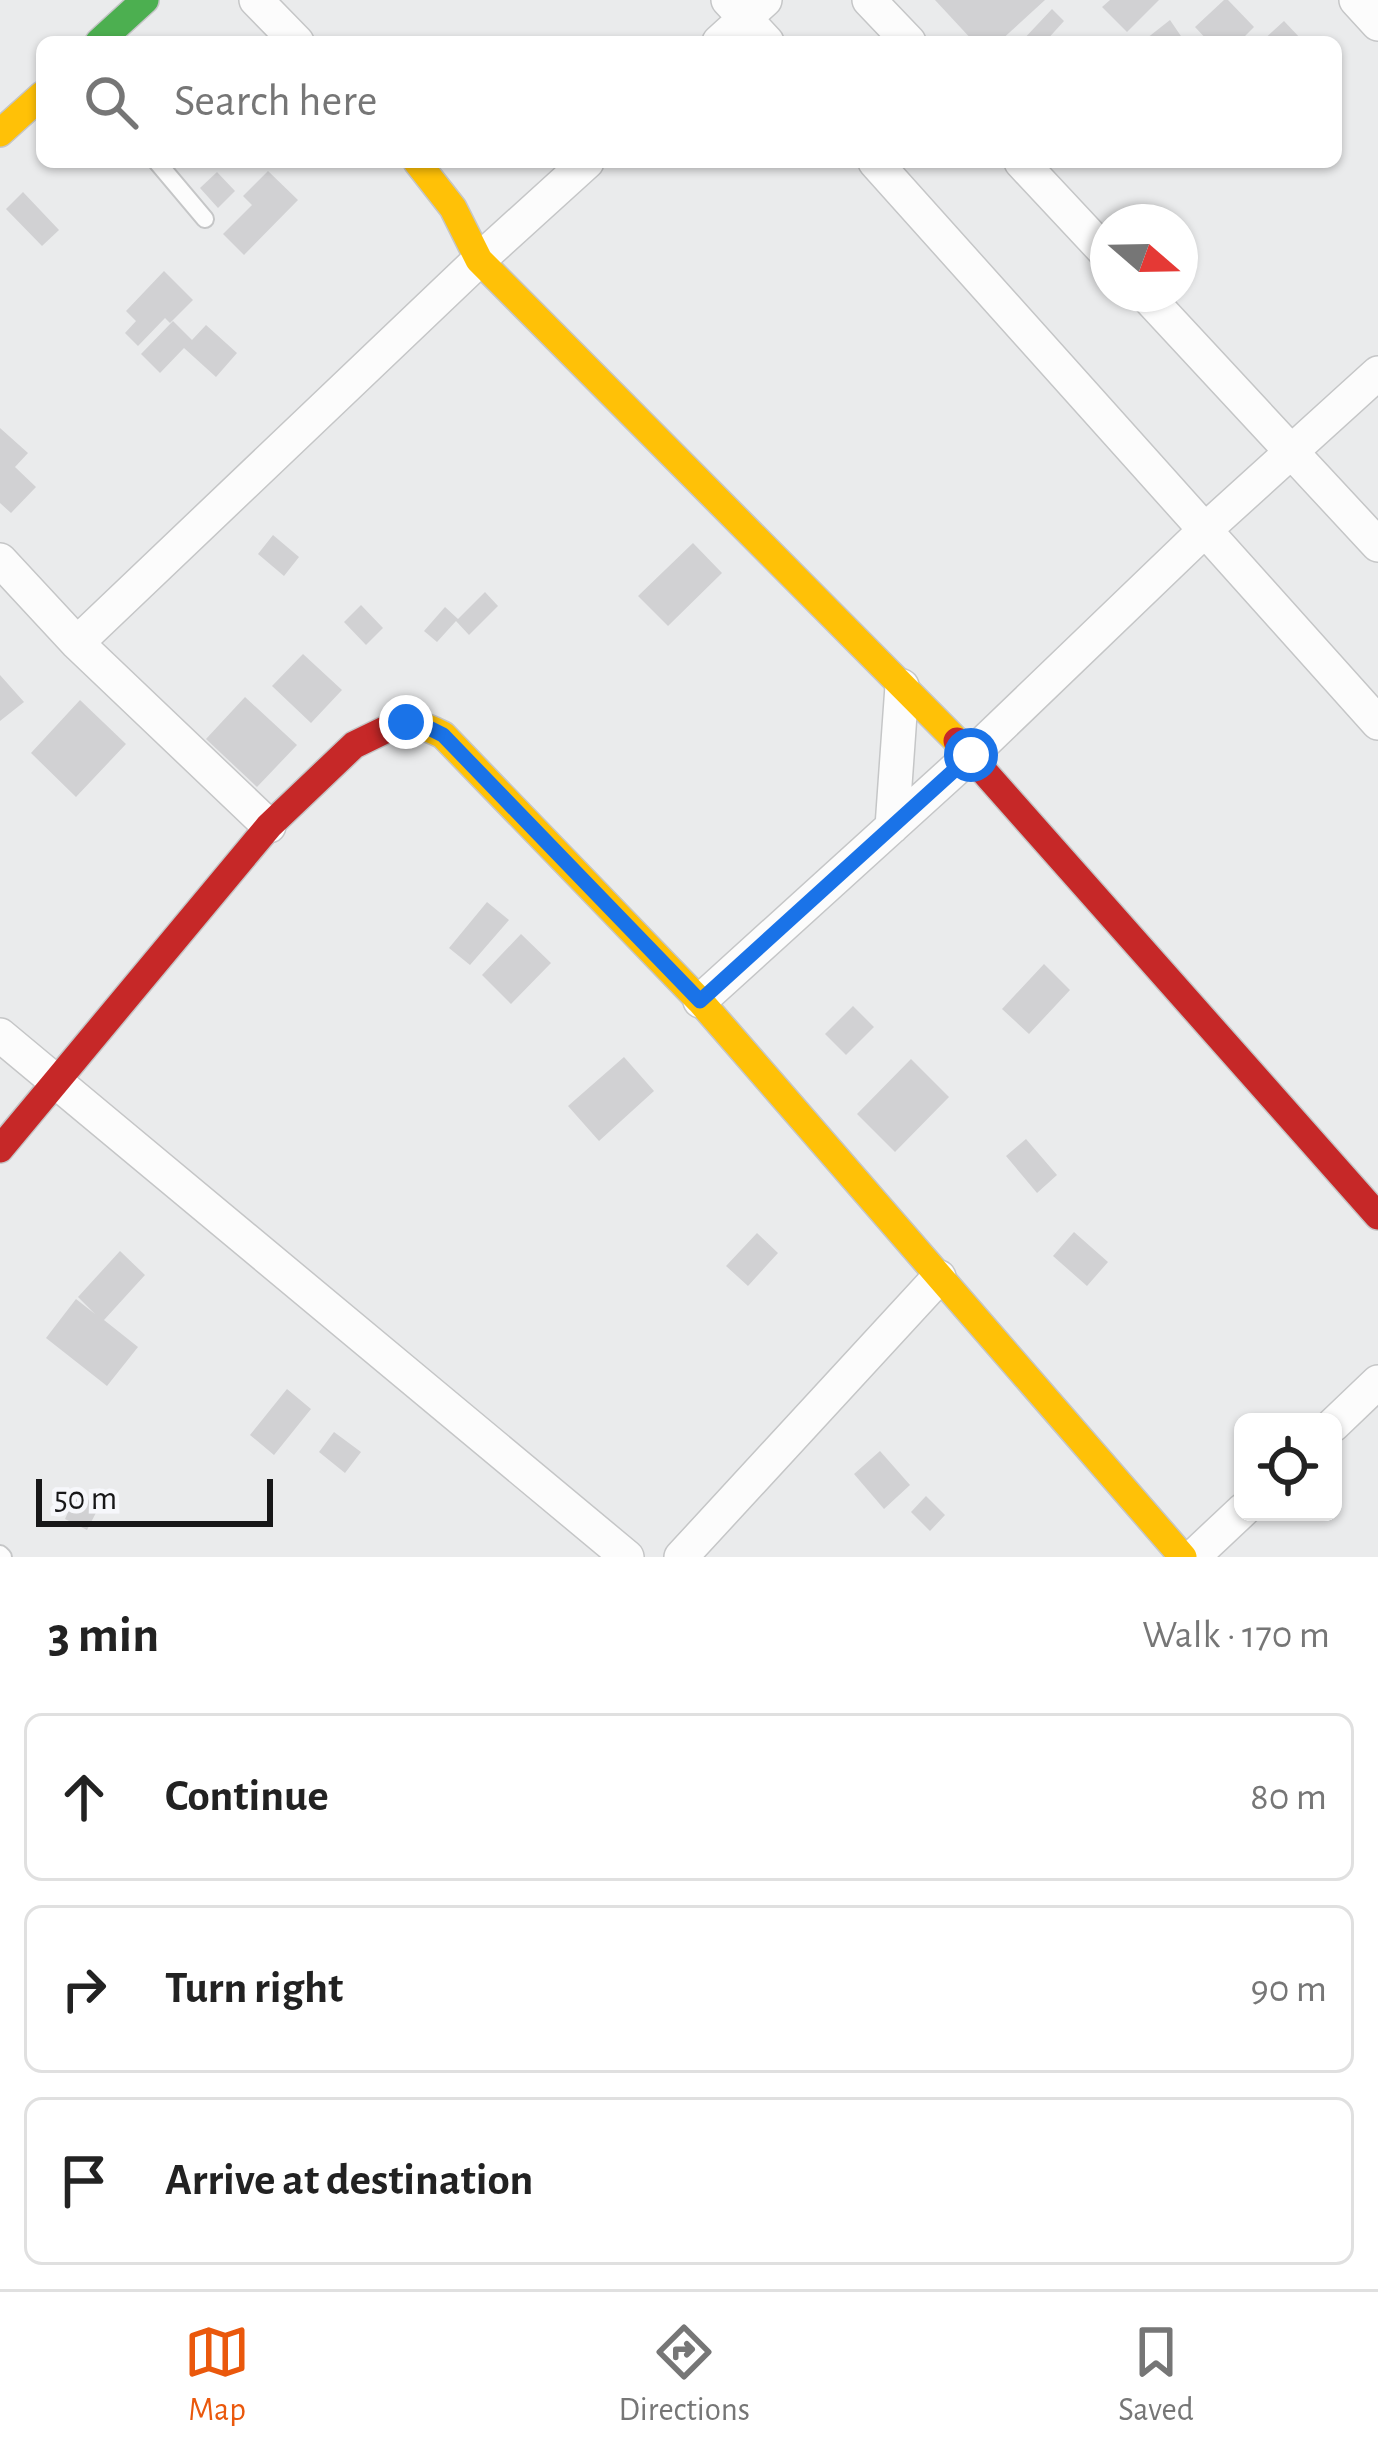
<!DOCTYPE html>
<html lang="en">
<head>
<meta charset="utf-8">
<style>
  :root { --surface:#fff; --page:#f2f2f2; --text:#222; --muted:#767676; --line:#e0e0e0; --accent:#ea580c }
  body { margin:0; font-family:"Alegreya Sans",sans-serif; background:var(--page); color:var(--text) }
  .controls { position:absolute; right:36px; bottom:36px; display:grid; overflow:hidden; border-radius:18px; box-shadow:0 3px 9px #0004 }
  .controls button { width:108px; height:108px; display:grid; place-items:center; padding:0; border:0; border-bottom:3px solid var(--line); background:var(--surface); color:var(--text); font:60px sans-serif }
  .compass { position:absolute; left:1090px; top:204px; width:108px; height:108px; border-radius:50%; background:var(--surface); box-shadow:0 3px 9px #0004; rotate:110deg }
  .scale { position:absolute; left:36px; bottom:30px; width:237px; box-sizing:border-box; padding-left:12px; border:6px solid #171718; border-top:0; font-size:33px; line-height:42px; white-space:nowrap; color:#171718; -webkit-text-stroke:9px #f6f7fb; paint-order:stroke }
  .stop { position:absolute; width:36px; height:36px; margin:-27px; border:9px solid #1a73e8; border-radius:50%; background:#fff }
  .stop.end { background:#1a73e8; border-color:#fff; box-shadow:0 3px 12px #0008 }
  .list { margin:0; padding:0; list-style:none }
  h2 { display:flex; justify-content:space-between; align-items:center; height:156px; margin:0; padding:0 48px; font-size:51px }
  h2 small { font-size:39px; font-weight:400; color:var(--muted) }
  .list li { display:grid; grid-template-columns:78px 1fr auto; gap:36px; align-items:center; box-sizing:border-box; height:168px; margin:0 24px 24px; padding:0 24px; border:3px solid var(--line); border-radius:18px }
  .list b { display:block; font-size:45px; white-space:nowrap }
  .list em { font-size:39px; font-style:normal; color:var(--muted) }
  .icon { flex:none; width:66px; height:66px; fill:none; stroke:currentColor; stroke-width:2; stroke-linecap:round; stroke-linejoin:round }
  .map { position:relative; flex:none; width:1378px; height:1557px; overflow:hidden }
  .search { position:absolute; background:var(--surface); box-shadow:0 3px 9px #0004; left:36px; right:36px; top:36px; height:132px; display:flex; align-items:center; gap:30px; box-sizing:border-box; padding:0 42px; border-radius:18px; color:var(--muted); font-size:45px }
  .sheet { height:732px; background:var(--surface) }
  nav { display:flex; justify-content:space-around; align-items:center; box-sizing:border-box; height:168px; border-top:3px solid var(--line); background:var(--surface); font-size:33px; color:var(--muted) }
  nav a { display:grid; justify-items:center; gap:6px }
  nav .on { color:var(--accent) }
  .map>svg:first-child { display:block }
</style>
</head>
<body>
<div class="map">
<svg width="1378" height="1557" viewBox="0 0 1378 1557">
  <rect width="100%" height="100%" fill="#eaebec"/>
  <path fill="#d1d1d3" d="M935 0H1045L999 42H974Z
    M1110 0H1159L1127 32 1102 7Z
    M1224 0H1228L1254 27 1239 42H1209L1195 27Z
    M1052 9 1064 21 1045 42H1021Z
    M1170 20 1185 42H1142Z
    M1284 21 1301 39 1298 42H1261Z
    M268 171 298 200 244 255 223 234 252 205 243 196Z
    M217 172 235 191 218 208 200 188Z
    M23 192 59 230 42 246 6 209Z
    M164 271 193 300 170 323 165 318 138 346 125 333 136 321 126 311Z
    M173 321 192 340 206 325 237 353 216 377 184 348 160 373 141 354Z
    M0 428 28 453 15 467 36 487 11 513 0 503Z
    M273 535 299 557 284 576 258 554Z
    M693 543 722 573 668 626 638 596Z
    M485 592 498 606 469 635 456 621 437 642 424 631 445 607 458 619Z
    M361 605 383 628 366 645 344 622Z
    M303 654 342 690 311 723 272 686Z
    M0 675 24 702 0 721Z
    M245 697 297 745 257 787 206 739Z
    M80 700 126 744 76 797 31 753Z
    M487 902 509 920 470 965 449 948Z
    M521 934 551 963 511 1004 482 975Z
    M1044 964 1070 990 1029 1034 1002 1009Z
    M853 1006 874 1027 846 1055 825 1034Z
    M624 1057 654 1091 599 1141 568 1106Z
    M911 1059 949 1097 895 1152 857 1114Z
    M1026 1139 1057 1175 1037 1193 1006 1156Z
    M1074 1232 1108 1262 1087 1286 1053 1256Z
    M757 1233 778 1253 748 1286 726 1266Z
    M120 1251 145 1275 104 1320 138 1347 107 1386 46 1338 76 1299 95 1314 78 1297Z
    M287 1389 311 1409 274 1455 250 1435Z
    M334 1432 361 1452 345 1473 319 1452Z
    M880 1451 910 1485 884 1509 854 1474Z
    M76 1494 100 1505 87 1530 65 1519Z
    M926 1496 945 1515 930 1531 911 1512Z"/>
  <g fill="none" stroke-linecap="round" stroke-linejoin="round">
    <g stroke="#c5c6c7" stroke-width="20">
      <path id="lane" d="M157 162 205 219
        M0 1554 3 1557"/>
    </g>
    <g stroke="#c5c6c7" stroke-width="36">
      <path id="street" d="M256 0 297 42
        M728 0 767 42
        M869 0 909 42
        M1356 0 1378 24
        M719 42 765 0
        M875 162 1378 723
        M1021 162 1108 255
        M1145 294 1378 545
        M0 560 77 643 269 826
        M77 643 479 260 587 162
        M892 827 902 686
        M700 1001 971 755 1205 530 1378 373
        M0 1035 627 1557
        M1333 1425 1378 1382
        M681 1557 939 1277
        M1193 1557 1243 1510"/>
    </g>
    <g stroke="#c5c6c7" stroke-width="30">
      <path id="fast" d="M99 42 145 0"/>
    </g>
    <g stroke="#c5c6c7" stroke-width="30">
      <path id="slow" d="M0 133 42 95
        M417 162 453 208 479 260 957 741
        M391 727C411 720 425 726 443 735L700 1001 1183 1557"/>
    </g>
    <g stroke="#c5c6c7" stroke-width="30">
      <path id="jam" d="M957 741 1378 1216
        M0 1149 269 826 354 745 391 727"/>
    </g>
    <use href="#lane" stroke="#fcfcfc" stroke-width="16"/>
    <use href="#street" stroke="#fcfcfc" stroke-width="33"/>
    <use href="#fast" stroke="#4caf50" stroke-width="27"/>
    <use href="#slow" stroke="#ffc107" stroke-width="27"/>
    <use href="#jam" stroke="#c62828" stroke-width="27"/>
  </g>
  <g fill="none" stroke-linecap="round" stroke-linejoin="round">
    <path stroke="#1a73e8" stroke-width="15" d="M406 722 425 726 443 735 700 1001 971 755"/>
  </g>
</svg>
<div class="controls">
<button><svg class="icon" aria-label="locate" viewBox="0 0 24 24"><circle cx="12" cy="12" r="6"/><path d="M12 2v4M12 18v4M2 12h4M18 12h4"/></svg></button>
</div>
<svg class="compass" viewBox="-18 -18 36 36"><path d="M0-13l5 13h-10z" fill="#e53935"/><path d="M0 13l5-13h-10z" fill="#767676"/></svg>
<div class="scale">50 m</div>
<div class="stop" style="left:971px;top:755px"></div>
<div class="stop end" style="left:406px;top:722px"></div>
<div class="search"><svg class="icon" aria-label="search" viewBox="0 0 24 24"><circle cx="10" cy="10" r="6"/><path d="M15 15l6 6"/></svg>Search here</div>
</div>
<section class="sheet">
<h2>3 min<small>Walk · 170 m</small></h2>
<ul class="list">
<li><svg class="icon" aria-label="ahead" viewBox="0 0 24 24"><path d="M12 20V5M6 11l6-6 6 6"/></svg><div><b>Continue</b></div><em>80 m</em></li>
<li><svg class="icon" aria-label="right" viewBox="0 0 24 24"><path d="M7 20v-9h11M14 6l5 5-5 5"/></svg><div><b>Turn right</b></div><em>90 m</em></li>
<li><svg class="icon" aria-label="arrive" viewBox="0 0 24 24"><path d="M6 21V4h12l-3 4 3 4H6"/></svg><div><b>Arrive at destination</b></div></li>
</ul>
</section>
<nav>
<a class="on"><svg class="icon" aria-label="map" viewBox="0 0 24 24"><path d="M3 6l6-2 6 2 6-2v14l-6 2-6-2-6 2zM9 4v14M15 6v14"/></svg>Map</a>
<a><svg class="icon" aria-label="directions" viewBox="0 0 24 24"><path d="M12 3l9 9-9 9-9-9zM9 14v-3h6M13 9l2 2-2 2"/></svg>Directions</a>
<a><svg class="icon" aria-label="saved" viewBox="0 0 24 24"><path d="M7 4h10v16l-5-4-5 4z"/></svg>Saved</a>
</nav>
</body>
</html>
